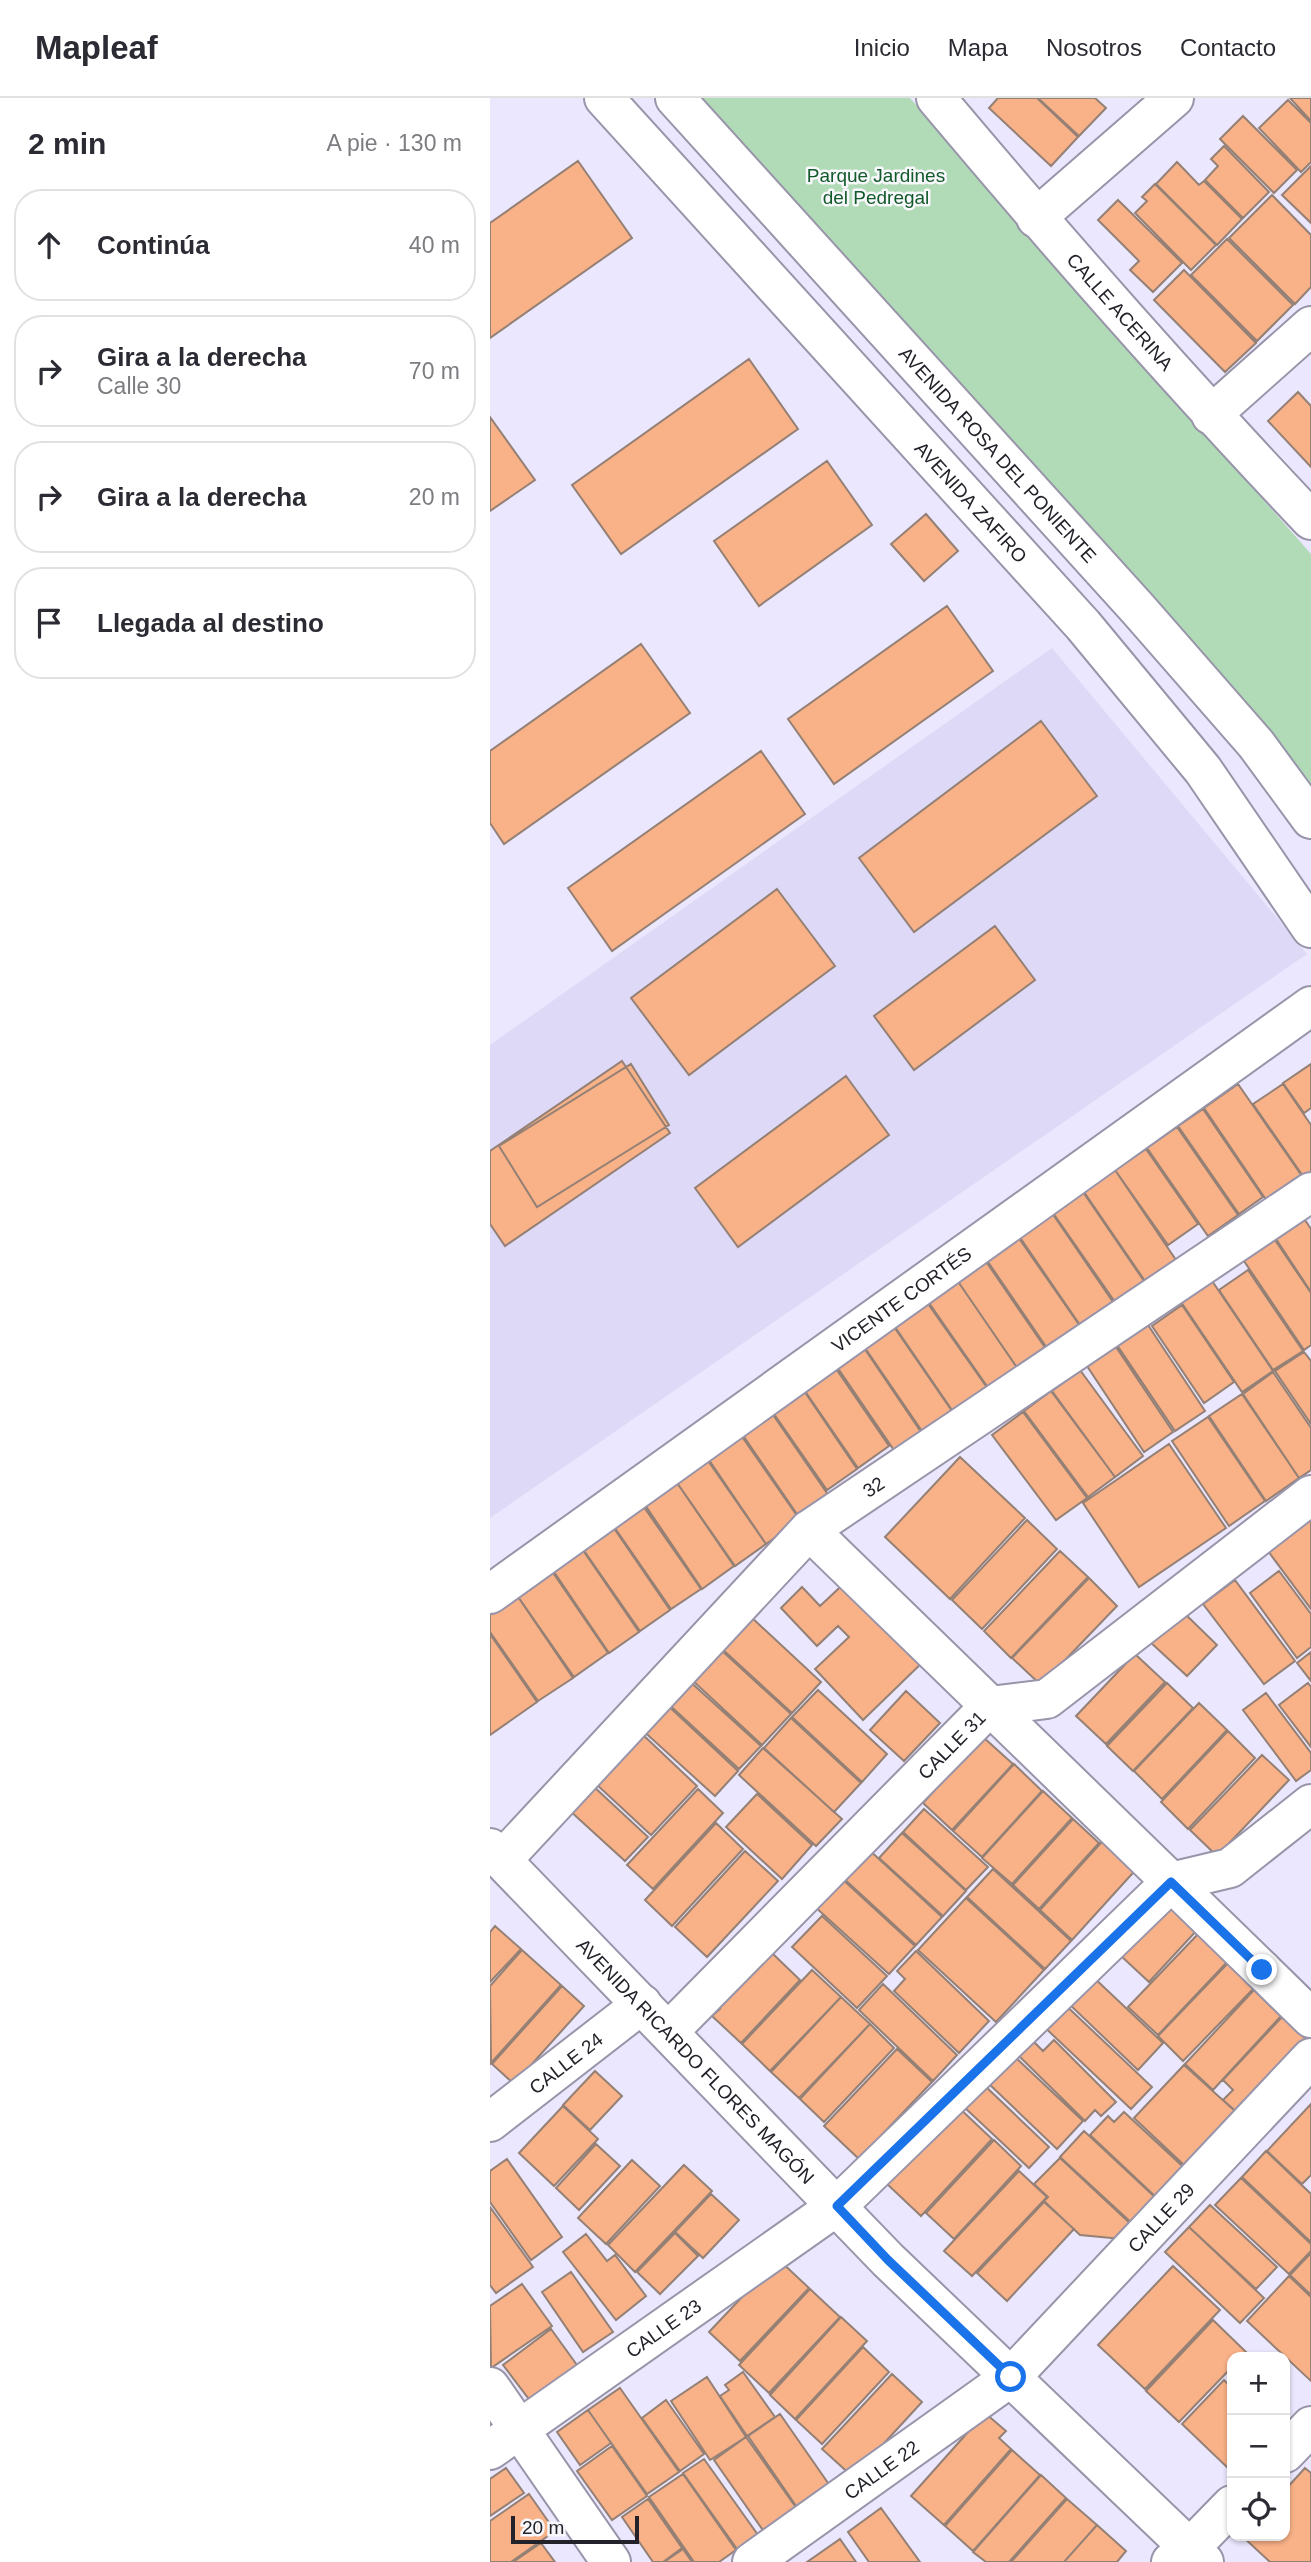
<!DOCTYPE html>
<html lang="es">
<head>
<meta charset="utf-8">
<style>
  :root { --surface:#fff; --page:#f7f7f7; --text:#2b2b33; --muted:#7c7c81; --line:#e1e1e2 }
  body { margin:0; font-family:Arial,sans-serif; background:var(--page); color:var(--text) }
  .controls { position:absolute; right:21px; bottom:21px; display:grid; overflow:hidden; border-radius:14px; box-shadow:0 2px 5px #0004 }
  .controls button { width:63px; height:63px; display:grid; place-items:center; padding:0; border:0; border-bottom:2px solid var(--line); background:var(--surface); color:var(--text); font:35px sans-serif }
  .scale { position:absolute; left:21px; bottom:18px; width:128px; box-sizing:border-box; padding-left:7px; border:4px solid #23222a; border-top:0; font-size:19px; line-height:24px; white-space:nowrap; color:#23222a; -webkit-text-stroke:5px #f8f7fb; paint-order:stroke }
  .stop { position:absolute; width:21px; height:21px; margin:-16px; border:5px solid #1a73e8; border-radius:50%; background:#fff }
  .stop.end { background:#1a73e8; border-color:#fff; box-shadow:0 2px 7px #0008 }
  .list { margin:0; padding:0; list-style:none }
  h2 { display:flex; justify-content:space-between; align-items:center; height:91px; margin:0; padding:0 28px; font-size:30px }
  h2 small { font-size:23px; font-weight:400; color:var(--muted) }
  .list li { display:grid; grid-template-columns:46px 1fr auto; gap:21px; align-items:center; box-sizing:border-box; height:112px; margin:0 14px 14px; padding:0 14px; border:2px solid var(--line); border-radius:28px }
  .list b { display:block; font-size:26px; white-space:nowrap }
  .list p { margin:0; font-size:23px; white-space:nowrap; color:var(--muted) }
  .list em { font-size:23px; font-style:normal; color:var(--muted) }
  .icon { flex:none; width:38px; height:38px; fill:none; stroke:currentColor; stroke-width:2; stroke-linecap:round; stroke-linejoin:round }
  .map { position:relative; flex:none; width:821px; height:2464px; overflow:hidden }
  header { display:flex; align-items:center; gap:42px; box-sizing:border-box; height:98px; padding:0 35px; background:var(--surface); border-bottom:2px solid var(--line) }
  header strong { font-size:33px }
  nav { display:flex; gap:38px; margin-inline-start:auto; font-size:24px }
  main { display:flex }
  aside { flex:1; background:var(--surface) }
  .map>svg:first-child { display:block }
</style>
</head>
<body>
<header>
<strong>Mapleaf</strong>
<nav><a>Inicio</a><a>Mapa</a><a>Nosotros</a><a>Contacto</a></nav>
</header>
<main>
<aside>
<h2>2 min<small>A pie · 130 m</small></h2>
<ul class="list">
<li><svg class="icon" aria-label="ahead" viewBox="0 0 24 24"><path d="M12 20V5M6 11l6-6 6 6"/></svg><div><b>Continúa</b></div><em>40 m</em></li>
<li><svg class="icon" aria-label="right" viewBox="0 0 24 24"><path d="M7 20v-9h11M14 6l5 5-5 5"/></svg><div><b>Gira a la derecha</b><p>Calle 30</p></div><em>70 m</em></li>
<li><svg class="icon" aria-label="right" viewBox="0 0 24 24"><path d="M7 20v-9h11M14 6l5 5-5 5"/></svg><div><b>Gira a la derecha</b></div><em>20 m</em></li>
<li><svg class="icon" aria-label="arrive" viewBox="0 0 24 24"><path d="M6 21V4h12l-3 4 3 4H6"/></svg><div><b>Llegada al destino</b></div></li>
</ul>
</aside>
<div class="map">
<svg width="821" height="2464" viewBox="0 0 821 2464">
  <rect width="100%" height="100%" fill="#ebe7fe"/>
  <path fill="#ded9f7" d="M562 550 817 856 0 1420V947Z"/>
  <path fill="#b1dbb7" d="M197 0H420L821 456V711Z"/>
  <path fill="#f9b187" stroke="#948075" stroke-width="2" d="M508 0H547L588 39 561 68 499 10Z
    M548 0H605L616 10 589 38Z
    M800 0H821V23Z
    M798 2 821 25V64L811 74 769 30Z
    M753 18 807 72 784 95 730 41Z
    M734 48 779 94 753 120 715 82 728 68 721 61Z
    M88 63 142 140 0 240V125Z
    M687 64 709 87 714 83 752 121 727 147 666 86Z
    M821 68V125L792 97Z
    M665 86 726 147 701 172 645 115 657 103 652 99Z
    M782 97 821 137V189L805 206 739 140Z
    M628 102 692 165 663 194 640 172 649 163 608 122Z
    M737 141 803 207 767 243 701 177Z
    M694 172 766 245 735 274 664 202Z
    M259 261 308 331 131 456 82 387Z
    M808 294 821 308V369L778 323Z
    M0 319 45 382 0 413Z
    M337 363 382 427 269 508 224 443Z
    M436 416 468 453 434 483 401 446Z
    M457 508 503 573 344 686 298 621Z
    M151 546 200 615 14 746 0 725V653Z
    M551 623 607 698 424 834 369 760Z
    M271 653 315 716 122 853 78 790Z
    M287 791 345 868 199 977 141 900Z
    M505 828 545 882 424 972 384 918Z
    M132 963 180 1035 15 1148 0 1126V1053Z
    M141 966 179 1027 47 1109 9 1048Z
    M821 966V1010L814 1015 793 985Z
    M356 978 399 1037 248 1149 205 1090Z
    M748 986 814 1081 779 1106 714 1010Z
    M793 986 821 1027V1077L815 1081 763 1006Z
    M713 1011 773 1099 749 1116 688 1028Z
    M687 1029 748 1117 718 1138 657 1050Z
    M656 1051 708 1126 678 1147 625 1072Z
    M625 1072 686 1162 655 1183 594 1094Z
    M593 1094 654 1183 625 1204 563 1115Z
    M562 1115 623 1204 590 1227 529 1138Z
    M815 1122 821 1131V1194L786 1141Z
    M528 1139 590 1228 557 1250 496 1161Z
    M785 1142 821 1195V1247L814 1252 754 1163Z
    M495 1162 556 1251 528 1271 467 1182Z
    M758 1172 813 1253 783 1272 729 1192Z
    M716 1174 783 1273 752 1294 685 1195Z
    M467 1182 528 1271 499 1291 437 1202Z
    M436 1203 498 1291 464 1315 403 1226Z
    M692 1207 744 1284 714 1305 662 1228Z
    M656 1224 715 1313 685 1333 625 1244Z
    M402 1226 464 1316 434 1336 373 1247Z
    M624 1246 683 1334 654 1354 595 1265Z
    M372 1247 433 1337 406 1355 345 1266Z
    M814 1254 821 1263V1326L785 1273Z
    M340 1262 399 1348 368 1370 308 1283Z
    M590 1272 653 1358 625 1379 562 1293Z
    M783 1274 821 1330V1372L809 1380 753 1296Z
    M308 1284 367 1371 337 1392 277 1306Z
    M561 1293 625 1379 598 1399 534 1313Z
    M752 1296 809 1380 776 1403 719 1318Z
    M279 1311 341 1401 311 1422 250 1333Z
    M533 1314 597 1400 566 1422 502 1337Z
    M718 1319 775 1403 739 1428 682 1343Z
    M248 1333 310 1422 276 1446 215 1356Z
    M679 1346 736 1430 649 1489 593 1405Z
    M214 1357 276 1446 245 1468 183 1379Z
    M470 1359 535 1420 460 1501 395 1439Z
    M183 1379 244 1468 212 1491 151 1401Z
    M149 1402 211 1491 181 1511 120 1423Z
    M821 1421V1511L778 1453Z
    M537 1422 567 1451 492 1531 462 1502Z
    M119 1423 180 1512 150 1533 88 1444Z
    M88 1445 149 1534 119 1555 58 1465Z
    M570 1453 598 1479 521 1560 494 1533Z
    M57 1466 118 1555 84 1579 22 1490Z
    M789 1473 821 1516V1549L807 1560 760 1495Z
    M362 1478 438 1559 373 1622 325 1571 359 1539 348 1528 327 1548 291 1510 312 1489 330 1508Z
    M599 1480 627 1508 551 1587 522 1560Z
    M745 1482 805 1563 774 1586 713 1506Z
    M22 1490 83 1580 48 1603 0 1534V1505Z
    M690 1511 727 1547 697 1578 659 1543Z
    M260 1518 331 1584 302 1615 231 1550Z
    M0 1536 47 1604 0 1637Z
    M230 1551 301 1616 272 1647 202 1582Z
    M821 1554V1583L807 1565Z
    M645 1556 675 1584 616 1646 586 1618Z
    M196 1580 271 1648 249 1671 174 1602Z
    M677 1585 703 1610 643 1673 617 1648Z
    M818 1585 821 1589V1649L789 1607Z
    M328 1592 397 1656 372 1684 302 1619Z
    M416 1593 450 1625 414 1663 380 1632Z
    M776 1595 821 1655V1672L806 1683 753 1612Z
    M173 1603 248 1673 225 1698 150 1630Z
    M709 1605 737 1632 672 1701 644 1673Z
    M301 1620 371 1685 344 1714 274 1650Z
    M738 1633 765 1660 698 1731 671 1704Z
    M151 1635 207 1688 161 1737 105 1685Z
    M493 1639 523 1666 462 1732 433 1705Z
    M273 1650 352 1721 326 1748 249 1677Z
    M772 1657 799 1682 727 1758 700 1732Z
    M524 1666 552 1693 492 1759 463 1733Z
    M102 1687 158 1739 135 1763 79 1712Z
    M208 1691 233 1715 163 1791 137 1767Z
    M553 1693 582 1720 522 1786 492 1760Z
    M267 1696 322 1747 292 1781 236 1729Z
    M434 1711 498 1769 476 1792 413 1734Z
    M583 1721 609 1745 549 1811 523 1787Z
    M226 1725 253 1751 182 1828 155 1802Z
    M412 1735 476 1793 453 1818 389 1760Z
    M619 1736 651 1766 582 1842 550 1812Z
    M377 1750 452 1819 426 1847 351 1778Z
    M255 1753 288 1783 217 1859 185 1829Z
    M503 1771 581 1843 555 1871 477 1799Z
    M350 1779 425 1848 399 1876 324 1808Z
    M476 1800 554 1872 506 1924 428 1852Z
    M681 1805 708 1831 659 1884 631 1858Z
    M332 1818 397 1878 367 1910 302 1849Z
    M5 1828 31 1851 0 1884V1834Z
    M710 1834 739 1862 668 1937 638 1909Z
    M32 1852 71 1887 1 1965 0 1888Z
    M426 1853 499 1923 469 1955 404 1893 415 1881 407 1873Z
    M282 1855 310 1882 251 1945 222 1918 230 1911 222 1902 238 1885 246 1893Z
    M740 1863 766 1888 693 1963 668 1938Z
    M322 1872 351 1899 280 1973 252 1946Z
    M601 1877 673 1945 648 1972 576 1903Z
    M393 1886 467 1957 443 1983 369 1912Z
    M72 1888 94 1908 24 1986 2 1966Z
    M764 1892 791 1918 723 1992 695 1966Z
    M351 1899 380 1926 309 2000 281 1974Z
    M569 1901 662 1989 641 2011 548 1923Z
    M792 1919 818 1943 749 2016 733 2002 743 1992 733 1982Z
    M380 1926 404 1950 334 2024 310 2001Z
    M564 1942 626 2004 611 2018 605 2012 595 2023 528 1957 543 1943 553 1953Z
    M407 1951 442 1984 369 2061 334 2028Z
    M524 1958 593 2023 567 2051 498 1985Z
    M694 1967 746 2014 695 2068 644 2020Z
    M105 1973 132 1998 100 2032 73 2007Z
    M494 1987 559 2049 539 2070 474 2009Z
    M821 2006V2077L812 2086 777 2053Z
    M73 2008 108 2041 64 2088 29 2055Z
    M467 2008 502 2041 431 2118 396 2085Z
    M634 2014 703 2078 669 2102 600 2037 618 2018 624 2024Z
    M594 2033 668 2102 645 2128 570 2059Z
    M504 2042 531 2068 464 2141 436 2115Z
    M106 2046 130 2068 89 2112 66 2090Z
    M776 2053 821 2096V2144L752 2079Z
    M570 2060 644 2129 632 2141 590 2137 554 2103 558 2099 544 2086Z
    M17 2061 72 2139 41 2162 0 2104V2073Z
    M142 2062 170 2088 116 2146 88 2120Z
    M194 2067 222 2093 145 2174 118 2147Z
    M529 2073 557 2099 482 2178 454 2153Z
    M751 2080 821 2146V2153L799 2176 725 2107Z
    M221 2096 249 2122 213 2160 185 2134Z
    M554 2104 584 2131 517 2203 487 2175Z
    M720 2107 787 2169 766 2191 699 2129Z
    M0 2109 43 2169 6 2195 0 2187Z
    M699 2129 774 2200 750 2225 675 2154Z
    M185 2135 208 2158 170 2196 147 2174Z
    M96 2136 117 2163 125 2157 156 2198 126 2222 73 2154Z
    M821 2155V2197L800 2177Z
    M288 2161 319 2190 250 2263 219 2234Z
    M683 2168 730 2212 655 2291 608 2247Z
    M81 2174 123 2234 93 2254 52 2194Z
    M799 2178 821 2199V2283L757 2223Z
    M32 2186 62 2228 1 2270 0 2208Z
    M320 2191 350 2219 279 2295 249 2267Z
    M351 2219 377 2243 305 2321 280 2297Z
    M723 2222 756 2254 751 2259H742V2269L689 2324 656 2293Z
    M61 2231 92 2274 45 2309 13 2267Z
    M373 2249 399 2274 332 2346 306 2322Z
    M253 2274 285 2319 257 2338 230 2298 239 2292 235 2287Z
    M402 2276 432 2304 363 2379 332 2351Z
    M217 2279 256 2339 220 2362 181 2303Z
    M734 2282 742 2290V2374L692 2326Z
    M130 2290 189 2374 157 2396 98 2312Z
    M176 2302 214 2356 190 2373 152 2320Z
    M98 2312 121 2345 90 2367 67 2334Z
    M495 2315 516 2333 509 2340 521 2351 454 2427 421 2398Z
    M290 2316 345 2395 313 2418 258 2338Z
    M256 2339 312 2418 279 2441 224 2362Z
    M122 2348 157 2398 122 2422 87 2373Z
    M522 2352 550 2377 483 2453 455 2428Z
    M214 2361 268 2437 247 2451 193 2375Z
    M16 2370 34 2395 0 2418V2381Z
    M815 2370 821 2375V2464H780L752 2438H795V2392Z
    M193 2376 246 2452 229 2464H204L159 2399Z
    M551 2377 576 2400 519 2464H496L483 2454Z
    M39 2396 65 2433 21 2464H0V2423Z
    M158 2401 192 2450 173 2464H163L132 2419Z
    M577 2401 607 2427 574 2464H521Z
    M391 2410 430 2464H379L358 2434Z
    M607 2427 636 2453 627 2464H574Z
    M350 2441 366 2464H317Z
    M51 2445 65 2464H23Z
    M193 2451 202 2464H174Z"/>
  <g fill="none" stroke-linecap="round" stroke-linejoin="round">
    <g stroke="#9894a9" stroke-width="42">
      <g id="pedestrian">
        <path d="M319 1432 772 1872"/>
        <path id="s1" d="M13 1761 319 1432 821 1094"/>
        <path id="s2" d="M179 1933 500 1608 557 1601 821 1397"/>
        <path id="s3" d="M0 2024 152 1906"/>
        <path d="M0 2289 121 2464"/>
        <path id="s4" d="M0 2352 347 2108 681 1784 740 1770 821 1706"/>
        <path d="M795 2355 821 2328"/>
        <path id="s5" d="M262 2464 521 2279 821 1960"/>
        <path d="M681 2464 700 2450 742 2407"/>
      </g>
    </g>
    <g stroke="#9894a9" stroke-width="42">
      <g id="minor">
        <path id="s6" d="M446 0C567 144 691 285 821 422"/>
        <path d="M546 120 684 0"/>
        <path d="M721 317 821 228"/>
        <path id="s7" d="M0 1750 398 2162 714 2464"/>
        <path d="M772 1872 821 1920"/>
      </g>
    </g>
    <g stroke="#9894a9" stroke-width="42">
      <g id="tertiary">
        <path id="s8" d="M114 0 593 527 713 672 821 830"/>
        <path id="s9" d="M185 0 648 511 766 646 821 721"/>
        <path id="s10" d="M0 1496 821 908"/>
      </g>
    </g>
    <use href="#pedestrian" stroke="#fff" stroke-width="38"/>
    <use href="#minor" stroke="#fff" stroke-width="38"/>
    <use href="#tertiary" stroke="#fff" stroke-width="38"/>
  </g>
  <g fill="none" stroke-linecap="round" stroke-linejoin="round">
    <path stroke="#1a73e8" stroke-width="9" d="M521 2279 398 2162 347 2108 681 1784 772 1872"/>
  </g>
  <g text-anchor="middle" stroke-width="5" stroke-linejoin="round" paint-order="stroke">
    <g font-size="19" fill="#115a29" stroke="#f8f7fb">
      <text x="386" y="84">Parque Jardines<tspan x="386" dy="22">del Pedregal</tspan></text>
    </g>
    <g font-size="19" fill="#23222a" stroke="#f8f7fb">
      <text dy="7" stroke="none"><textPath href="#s6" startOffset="282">CALLE ACERINA</textPath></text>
      <text dy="7" stroke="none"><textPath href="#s9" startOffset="481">AVENIDA ROSA DEL PONIENTE</textPath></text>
      <text dy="7" stroke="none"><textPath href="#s8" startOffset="546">AVENIDA ZAFIRO</textPath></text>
      <text dy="7" stroke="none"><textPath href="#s10" startOffset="506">VICENTE CORTÉS</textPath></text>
      <text dy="7" stroke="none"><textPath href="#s1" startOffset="527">32</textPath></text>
      <text dy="7" stroke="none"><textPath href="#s2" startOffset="402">CALLE 31</textPath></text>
      <text dy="7" stroke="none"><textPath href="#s7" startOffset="296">AVENIDA RICARDO FLORES MAGÓN</textPath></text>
      <text dy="7" stroke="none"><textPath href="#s3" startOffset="96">CALLE 24</textPath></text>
      <text dy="7" stroke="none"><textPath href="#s5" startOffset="537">CALLE 29</textPath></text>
      <text dy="7" stroke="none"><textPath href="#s4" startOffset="212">CALLE 23</textPath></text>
      <text dy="7" stroke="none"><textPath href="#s5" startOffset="159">CALLE 22</textPath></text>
    </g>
  </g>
</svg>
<div class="controls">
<button>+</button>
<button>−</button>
<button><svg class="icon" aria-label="locate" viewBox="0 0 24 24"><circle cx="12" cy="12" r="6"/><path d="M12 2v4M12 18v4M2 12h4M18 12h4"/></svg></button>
</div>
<div class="scale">20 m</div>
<div class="stop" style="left:521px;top:2279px"></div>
<div class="stop end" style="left:772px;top:1872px"></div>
</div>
</main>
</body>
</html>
